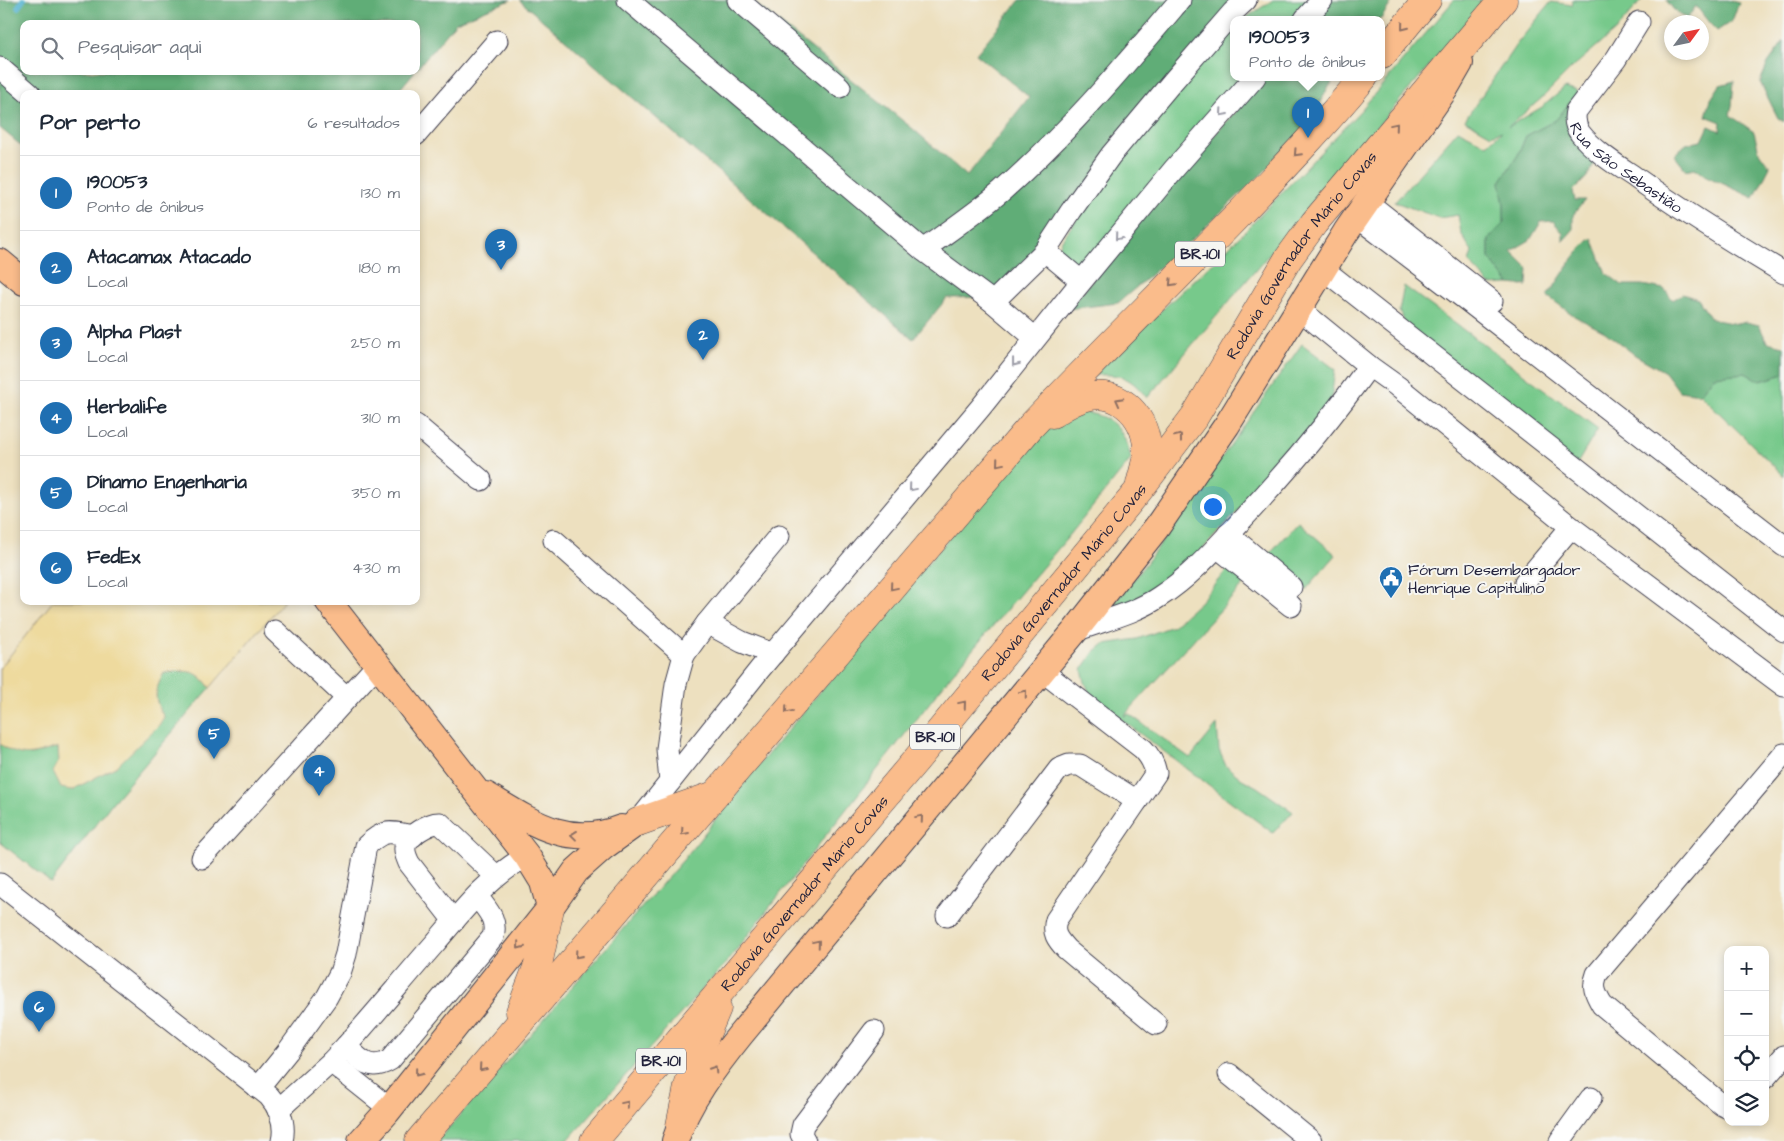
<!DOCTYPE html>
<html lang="pt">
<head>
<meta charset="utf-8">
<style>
  :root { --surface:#fff; --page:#f6f6f7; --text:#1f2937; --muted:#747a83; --line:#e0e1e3; --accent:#1f6fb2 }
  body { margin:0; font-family:"Architects Daughter",sans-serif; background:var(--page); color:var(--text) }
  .controls { position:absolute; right:15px; bottom:15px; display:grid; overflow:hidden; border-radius:10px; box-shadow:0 2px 8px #0003 }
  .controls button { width:45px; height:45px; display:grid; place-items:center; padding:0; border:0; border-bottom:1px solid var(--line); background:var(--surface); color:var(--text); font:25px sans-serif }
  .compass { position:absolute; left:1664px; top:15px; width:45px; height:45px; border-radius:50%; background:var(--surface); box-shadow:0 2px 8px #0003; rotate:57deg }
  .you { position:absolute; left:1212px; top:506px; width:18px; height:18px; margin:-12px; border:4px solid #fff; border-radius:50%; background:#1a73e8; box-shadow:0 0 0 8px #1a73e833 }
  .badge { display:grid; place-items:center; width:32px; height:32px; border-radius:50%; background:var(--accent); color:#fff; font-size:16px; font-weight:700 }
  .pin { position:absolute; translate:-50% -41px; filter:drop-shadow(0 1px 2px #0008) }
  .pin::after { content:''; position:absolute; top:26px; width:18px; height:15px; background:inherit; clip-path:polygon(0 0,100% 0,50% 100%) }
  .popup { position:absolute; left:1230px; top:16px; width:155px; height:65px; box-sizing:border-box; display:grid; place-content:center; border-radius:10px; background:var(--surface); filter:drop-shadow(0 1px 4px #0005); font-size:16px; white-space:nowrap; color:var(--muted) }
  .popup b { font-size:19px; color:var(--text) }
  .popup::after { content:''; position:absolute; left:50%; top:100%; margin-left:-10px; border:10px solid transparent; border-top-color:var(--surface) }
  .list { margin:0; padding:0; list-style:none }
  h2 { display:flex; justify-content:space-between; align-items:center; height:65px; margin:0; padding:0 20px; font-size:21px }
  h2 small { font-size:16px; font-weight:400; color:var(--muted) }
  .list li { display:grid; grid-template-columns:32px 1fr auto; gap:15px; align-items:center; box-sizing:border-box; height:75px; padding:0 20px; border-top:1px solid var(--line) }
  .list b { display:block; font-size:19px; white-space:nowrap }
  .list p { margin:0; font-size:16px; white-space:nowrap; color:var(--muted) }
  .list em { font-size:16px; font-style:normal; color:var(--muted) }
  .icon { flex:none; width:28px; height:28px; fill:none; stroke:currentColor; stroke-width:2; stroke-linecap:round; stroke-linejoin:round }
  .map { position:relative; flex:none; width:1784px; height:1141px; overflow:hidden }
  .search { position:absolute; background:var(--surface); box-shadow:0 2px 8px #0003; left:20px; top:20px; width:400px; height:55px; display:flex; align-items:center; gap:12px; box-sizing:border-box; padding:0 18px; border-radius:10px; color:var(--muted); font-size:19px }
  .panel { position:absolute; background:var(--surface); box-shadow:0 2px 8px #0003; left:20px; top:90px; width:400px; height:515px; border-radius:10px }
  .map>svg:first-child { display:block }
</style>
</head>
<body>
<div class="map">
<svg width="1784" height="1141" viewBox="0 0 1784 1141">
  <rect width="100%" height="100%" fill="#f6f6f2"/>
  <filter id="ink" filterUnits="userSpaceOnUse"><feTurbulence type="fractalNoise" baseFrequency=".02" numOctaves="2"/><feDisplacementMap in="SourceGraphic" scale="10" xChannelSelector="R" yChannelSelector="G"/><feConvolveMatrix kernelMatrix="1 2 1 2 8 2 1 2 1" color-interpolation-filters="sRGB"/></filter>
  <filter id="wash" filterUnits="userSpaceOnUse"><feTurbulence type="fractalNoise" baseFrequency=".0096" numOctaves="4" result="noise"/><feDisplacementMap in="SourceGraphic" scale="20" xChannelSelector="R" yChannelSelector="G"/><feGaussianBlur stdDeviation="1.12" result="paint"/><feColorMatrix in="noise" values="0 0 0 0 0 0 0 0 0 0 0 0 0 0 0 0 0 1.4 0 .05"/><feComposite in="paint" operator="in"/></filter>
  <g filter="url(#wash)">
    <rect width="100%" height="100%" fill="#ede0bf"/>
    <path fill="#77c98b" stroke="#4c7663" d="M1273 0H1318L1301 19H1244Z
      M1454 0H1485L1147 398C1129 375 1120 374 1091 375L1214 262 1251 225 1361 110Z
      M1573 0H1641L1640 2 1616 30 1575 65 1543 97 1508 127 1542 107 1565 88 1578 92 1556 120 1526 136 1518 155 1500 182 1504 204V224L1489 238V258L1509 284 1490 285 1469 262 1472 252 1461 233 1458 215 1439 218 1395 202 1458 130 1487 145 1502 131 1491 135 1465 120 1516 45 1551 2 1572 5Z
      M1234 28V77H1248L1083 276 1052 264 1062 240 1097 190 1167 104 1220 41Z
      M1404 286 1598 429 1572 472 1410 332 1399 311Z
      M1302 344 1335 369 1331 400 1312 430 1165 590 1108 611 1151 557Z
      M1745 373 1761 381 1784 374V476L1700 394 1714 376Z
      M1077 412C1111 414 1124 427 1131 459L1069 536 952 674 726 963 567 1141H437L684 859 757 767 955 531 1041 433 1057 419Z
      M1298 522 1336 555 1302 594 1266 557Z
      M1230 566 1247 581 1124 716 1129 714 1190 758 1217 725 1219 750 1226 766 1242 779 1257 787 1293 812 1273 833 1091 697 1085 682 1082 670 1094 652 1104 644 1137 639 1173 626 1200 602Z
      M192 671 204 679 210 688 112 803 51 883 0 842V744L7 749 31 755 58 747 59 761 72 790 117 766 164 717C153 698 154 691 164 673Z"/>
    <path fill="#61ad77" stroke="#426859" d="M0 0H511L456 22 416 70V24H24V71H415L396 94H24V148L0 128Z
      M519 0H751L912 128 967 176 1029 97 976 54 1020 0H1251L1047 242 991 297 947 298 913 339Z
      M1325 0H1393L1381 19H1311Z
      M1666 0H1727L1739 3 1732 21 1717 31 1710 24 1696 6 1687 19 1674 10Z
      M1784 41V122L1778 118 1760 82 1768 63Z
      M1266 77H1336L1328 88 1300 138 1187 244 1118 303 1068 309 1180 173Z
      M1734 81 1732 106 1730 115 1754 132 1759 152 1770 167 1754 198 1706 176 1695 168 1686 170 1674 155 1686 144 1702 141 1709 126 1720 131 1721 122 1706 116 1711 99 1720 85Z
      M1578 92 1596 162 1586 178 1573 191 1575 200H1585L1573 215V230L1563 241V233L1553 221 1541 222 1530 240 1511 251 1528 268 1527 286 1509 284 1489 258V238L1504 223V204L1500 182 1518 155 1526 136 1556 120Z
      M1592 238 1606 273 1622 285H1642L1664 289 1673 300 1682 294 1698 299 1711 319 1737 324 1746 322 1759 325 1767 342 1784 346V374L1760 381 1745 373 1714 376 1700 394 1679 391 1665 372 1635 355 1605 332 1576 317 1547 296C1561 279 1576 249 1592 238Z"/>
    <path fill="#eeda9e" stroke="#887e6c" d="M53 601H284L210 688C196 667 186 671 164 673 154 691 153 699 164 717L159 725 117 766 72 790 61 788 53 772 59 761 58 747C34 754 23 761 0 744V668Z"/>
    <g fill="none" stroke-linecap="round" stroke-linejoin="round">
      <path stroke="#53b2d2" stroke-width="6" d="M18 7 23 0"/>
    </g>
  </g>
  <g filter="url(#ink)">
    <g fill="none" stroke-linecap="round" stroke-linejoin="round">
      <g stroke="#403e4f" stroke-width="23">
        <g id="minor">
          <path d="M628 0 923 250 993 302 1045 251 1071 211 1111 155 1173 81 1233 12 1246 0"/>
          <path d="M738 0 840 87"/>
          <path d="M1305 19 1322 0"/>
          <path id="s1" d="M1639 22 1616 59 1576 111C1574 119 1575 126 1580 133 1594 151 1617 165 1636 178 1684 212 1734 243 1784 273"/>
          <path d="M0 68 30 94"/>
          <path d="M416 135 497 41"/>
          <path d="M1367 202 1492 301"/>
          <path d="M1357 217 1465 299 1784 546"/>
          <path d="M923 250C949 231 977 212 1002 191 1068 133 1124 66 1180 0"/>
          <path d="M1045 251 1081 281"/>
          <path d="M1323 269 1784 631"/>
          <path d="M993 302 1035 338"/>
          <path d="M1299 309 1369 366"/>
          <path d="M416 425 481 480"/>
          <path d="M1228 534 1291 587"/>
          <path d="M554 540 684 655 676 684 667 749 670 782"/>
          <path d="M1217 547 1291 606"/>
          <path d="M1525 582 1571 527"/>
          <path d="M707 623 779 536"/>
          <path d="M275 631 347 698 378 664"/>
          <path d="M1075 631C1101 621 1136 613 1159 597 1189 578 1214 550 1238 524 1285 474 1329 422 1369 366L1397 386 1571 527 1784 686"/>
          <path d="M684 655 707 623 742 642 773 654"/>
          <path d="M1042 671 1143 749C1150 756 1154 763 1156 773L1056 920C1052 933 1057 939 1066 949L1156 1024"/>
          <path d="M638 822 760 669 981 407 1072 293 1174 169 1255 77"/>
          <path d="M202 858 347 698"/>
          <path d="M0 884 269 1096C280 1109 286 1124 282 1141"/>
          <path d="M477 896C487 910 498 919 493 937L390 1060C370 1072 360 1060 346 1046 377 1012 406 976 436 942 463 910 490 876 527 856"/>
          <path d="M947 916 1059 769 1069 765H1080L1137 801"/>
          <path d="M454 921 409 863C407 858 404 853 405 847 406 837 429 822 440 823L496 876"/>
          <path d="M346 1046 331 1062 390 1109"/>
          <path d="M1229 1074 1311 1141"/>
          <path d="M1765 1078 1784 1056"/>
          <path d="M258 1088 288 1051 327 997 340 973 346 954 366 846C385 828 390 832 413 836"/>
          <path d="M1728 1108 1722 1105 1602 1005C1595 993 1592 987 1597 974L1784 754"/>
          <path d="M278 1110 331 1062"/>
          <path d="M805 1141 801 1134 803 1125 874 1031"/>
          <path d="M1560 1141 1591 1098"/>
        </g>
      </g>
      <g stroke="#403e4f" stroke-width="28">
        <path id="major" d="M0 262 24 282
          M328 601 527 856 543 882 550 908
          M486 795C531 822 568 849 621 828
          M361 1141 387 1112 550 908 576 871 603 847 638 822
          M675 1141C687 1103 716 1065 741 1034L1075 631 1157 527 1227 425 1346 232 1445 89 1460 63"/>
      </g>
      <g stroke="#403e4f" stroke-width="29">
        <g id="highway">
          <path d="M1382 55 1427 0"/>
          <path d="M1052 414C1062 408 1072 401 1083 398 1116 387 1144 413 1147 446 1148 458 1143 472 1140 484"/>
          <path d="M638 822 715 795"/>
          <path d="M520 1012 538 965 550 908"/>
          <path d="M680 1126 688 1087 698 1053 717 1008"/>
          <path d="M419 1141 1031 426C1100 354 1171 284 1241 212 1283 168 1325 124 1364 77"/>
          <path id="s2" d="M594 1141 916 760 1139 490 1195 416 1288 259 1314 223 1503 0"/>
        </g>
      </g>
      <use href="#minor" stroke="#fff" stroke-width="21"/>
      <use href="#major" stroke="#fabc8b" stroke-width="26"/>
      <use href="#highway" stroke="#fabc8b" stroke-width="28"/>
    </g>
    <defs><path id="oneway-chevron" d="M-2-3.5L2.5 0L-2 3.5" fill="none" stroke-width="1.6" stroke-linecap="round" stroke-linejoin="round" transform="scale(1.25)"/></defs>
    <g stroke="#8e6f63">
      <use href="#oneway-chevron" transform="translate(1404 27) rotate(129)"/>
      <use href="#oneway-chevron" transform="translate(1395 126) rotate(-50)"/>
      <use href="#oneway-chevron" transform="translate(1297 153) rotate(133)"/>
      <use href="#oneway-chevron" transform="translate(1172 283) rotate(134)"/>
      <use href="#oneway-chevron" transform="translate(1119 401) rotate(-152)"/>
      <use href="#oneway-chevron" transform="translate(1179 437) rotate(-53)"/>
      <use href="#oneway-chevron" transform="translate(999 463) rotate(130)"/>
      <use href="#oneway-chevron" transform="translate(893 587) rotate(130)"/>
      <use href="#oneway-chevron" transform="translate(1024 693) rotate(-50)"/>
      <use href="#oneway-chevron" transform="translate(963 704) rotate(-50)"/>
      <use href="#oneway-chevron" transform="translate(788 710) rotate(130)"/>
      <use href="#oneway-chevron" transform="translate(920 818) rotate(-50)"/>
      <use href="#oneway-chevron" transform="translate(684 832) rotate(131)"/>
      <use href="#oneway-chevron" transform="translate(574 835) rotate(-173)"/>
      <use href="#oneway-chevron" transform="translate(817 943) rotate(-50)"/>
      <use href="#oneway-chevron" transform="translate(520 946) rotate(129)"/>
      <use href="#oneway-chevron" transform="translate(578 955) rotate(131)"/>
      <use href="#oneway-chevron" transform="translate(482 1068) rotate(131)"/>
      <use href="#oneway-chevron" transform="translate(714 1069) rotate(-57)"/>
      <use href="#oneway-chevron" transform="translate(418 1073) rotate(129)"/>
      <use href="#oneway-chevron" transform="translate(626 1104) rotate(-50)"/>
    </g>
    <g stroke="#9c9ca7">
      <use href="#oneway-chevron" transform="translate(1223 113) rotate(131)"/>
      <use href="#oneway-chevron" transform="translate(1118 237) rotate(130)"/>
      <use href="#oneway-chevron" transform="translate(1015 363) rotate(128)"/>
      <use href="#oneway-chevron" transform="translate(912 488) rotate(130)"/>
    </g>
  </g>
  <defs>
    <g id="civic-pin" transform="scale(1.25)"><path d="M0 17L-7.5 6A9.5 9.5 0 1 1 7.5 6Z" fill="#1f6fb2" stroke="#f6f6f2"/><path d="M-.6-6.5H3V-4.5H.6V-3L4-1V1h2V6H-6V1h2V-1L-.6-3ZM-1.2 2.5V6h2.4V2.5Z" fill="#fff"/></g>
  </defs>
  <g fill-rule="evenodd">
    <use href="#civic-pin" x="1391" y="578"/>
  </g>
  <g text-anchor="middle" stroke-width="4" stroke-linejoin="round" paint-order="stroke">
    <g fill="#f6f6f2" stroke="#626272" stroke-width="1">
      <rect x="1175" y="241.5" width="50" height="25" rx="4"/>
      <rect x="910" y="724.5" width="50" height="25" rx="4"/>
      <rect x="636" y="1048.5" width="50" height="25" rx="4"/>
    </g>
    <g font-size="15" font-weight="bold" fill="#22223b">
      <text x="1200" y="259">BR-101</text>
      <text x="935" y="742">BR-101</text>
      <text x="661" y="1066">BR-101</text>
    </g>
    <g font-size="16" fill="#22223b" stroke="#f6f6f2">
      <text dy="6" stroke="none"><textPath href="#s1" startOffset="190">Rua São Sebastião</textPath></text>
      <text dy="6" stroke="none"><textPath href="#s2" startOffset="1135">Rodovia Governador Mário Covas</textPath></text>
      <text dy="6" stroke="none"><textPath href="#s2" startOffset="730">Rodovia Governador Mário Covas</textPath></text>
      <text dy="6" stroke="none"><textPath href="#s2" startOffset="325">Rodovia Governador Mário Covas</textPath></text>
    </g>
    <g font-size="16" fill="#22223b" stroke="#f6f6f2" text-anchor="start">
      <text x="1408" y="575">Fórum Desembargador<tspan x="1408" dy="18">Henrique Capitulino</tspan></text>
    </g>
  </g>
</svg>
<div class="controls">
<button>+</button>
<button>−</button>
<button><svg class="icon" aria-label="locate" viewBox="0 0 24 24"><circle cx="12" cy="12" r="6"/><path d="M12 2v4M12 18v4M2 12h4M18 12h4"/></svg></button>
<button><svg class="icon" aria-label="layers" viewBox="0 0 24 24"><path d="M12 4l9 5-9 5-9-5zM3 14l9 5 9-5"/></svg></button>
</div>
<svg class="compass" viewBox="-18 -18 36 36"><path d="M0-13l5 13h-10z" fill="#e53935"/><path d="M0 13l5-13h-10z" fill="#747a83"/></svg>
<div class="you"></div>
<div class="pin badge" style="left:1308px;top:138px">1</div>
<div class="popup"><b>190053</b>Ponto de ônibus</div>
<div class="pin badge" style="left:703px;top:360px">2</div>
<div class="pin badge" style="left:501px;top:270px">3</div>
<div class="pin badge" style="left:319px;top:796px">4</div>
<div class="pin badge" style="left:214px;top:759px">5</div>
<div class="pin badge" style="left:39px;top:1032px">6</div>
<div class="search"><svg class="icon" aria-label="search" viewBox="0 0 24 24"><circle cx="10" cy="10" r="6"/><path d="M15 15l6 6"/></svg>Pesquisar aqui</div>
<section class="panel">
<h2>Por perto<small>6 resultados</small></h2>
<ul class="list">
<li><span class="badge">1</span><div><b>190053</b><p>Ponto de ônibus</p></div><em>130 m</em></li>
<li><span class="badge">2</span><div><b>Atacamax Atacado</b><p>Local</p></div><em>180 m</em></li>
<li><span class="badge">3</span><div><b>Alpha Plast</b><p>Local</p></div><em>250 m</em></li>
<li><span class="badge">4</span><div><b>Herbalife</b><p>Local</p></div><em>310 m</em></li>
<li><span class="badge">5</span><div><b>Dínamo Engenharia</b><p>Local</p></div><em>350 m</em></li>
<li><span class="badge">6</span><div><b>FedEx</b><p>Local</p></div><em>430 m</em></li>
</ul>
</section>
</div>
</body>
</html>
